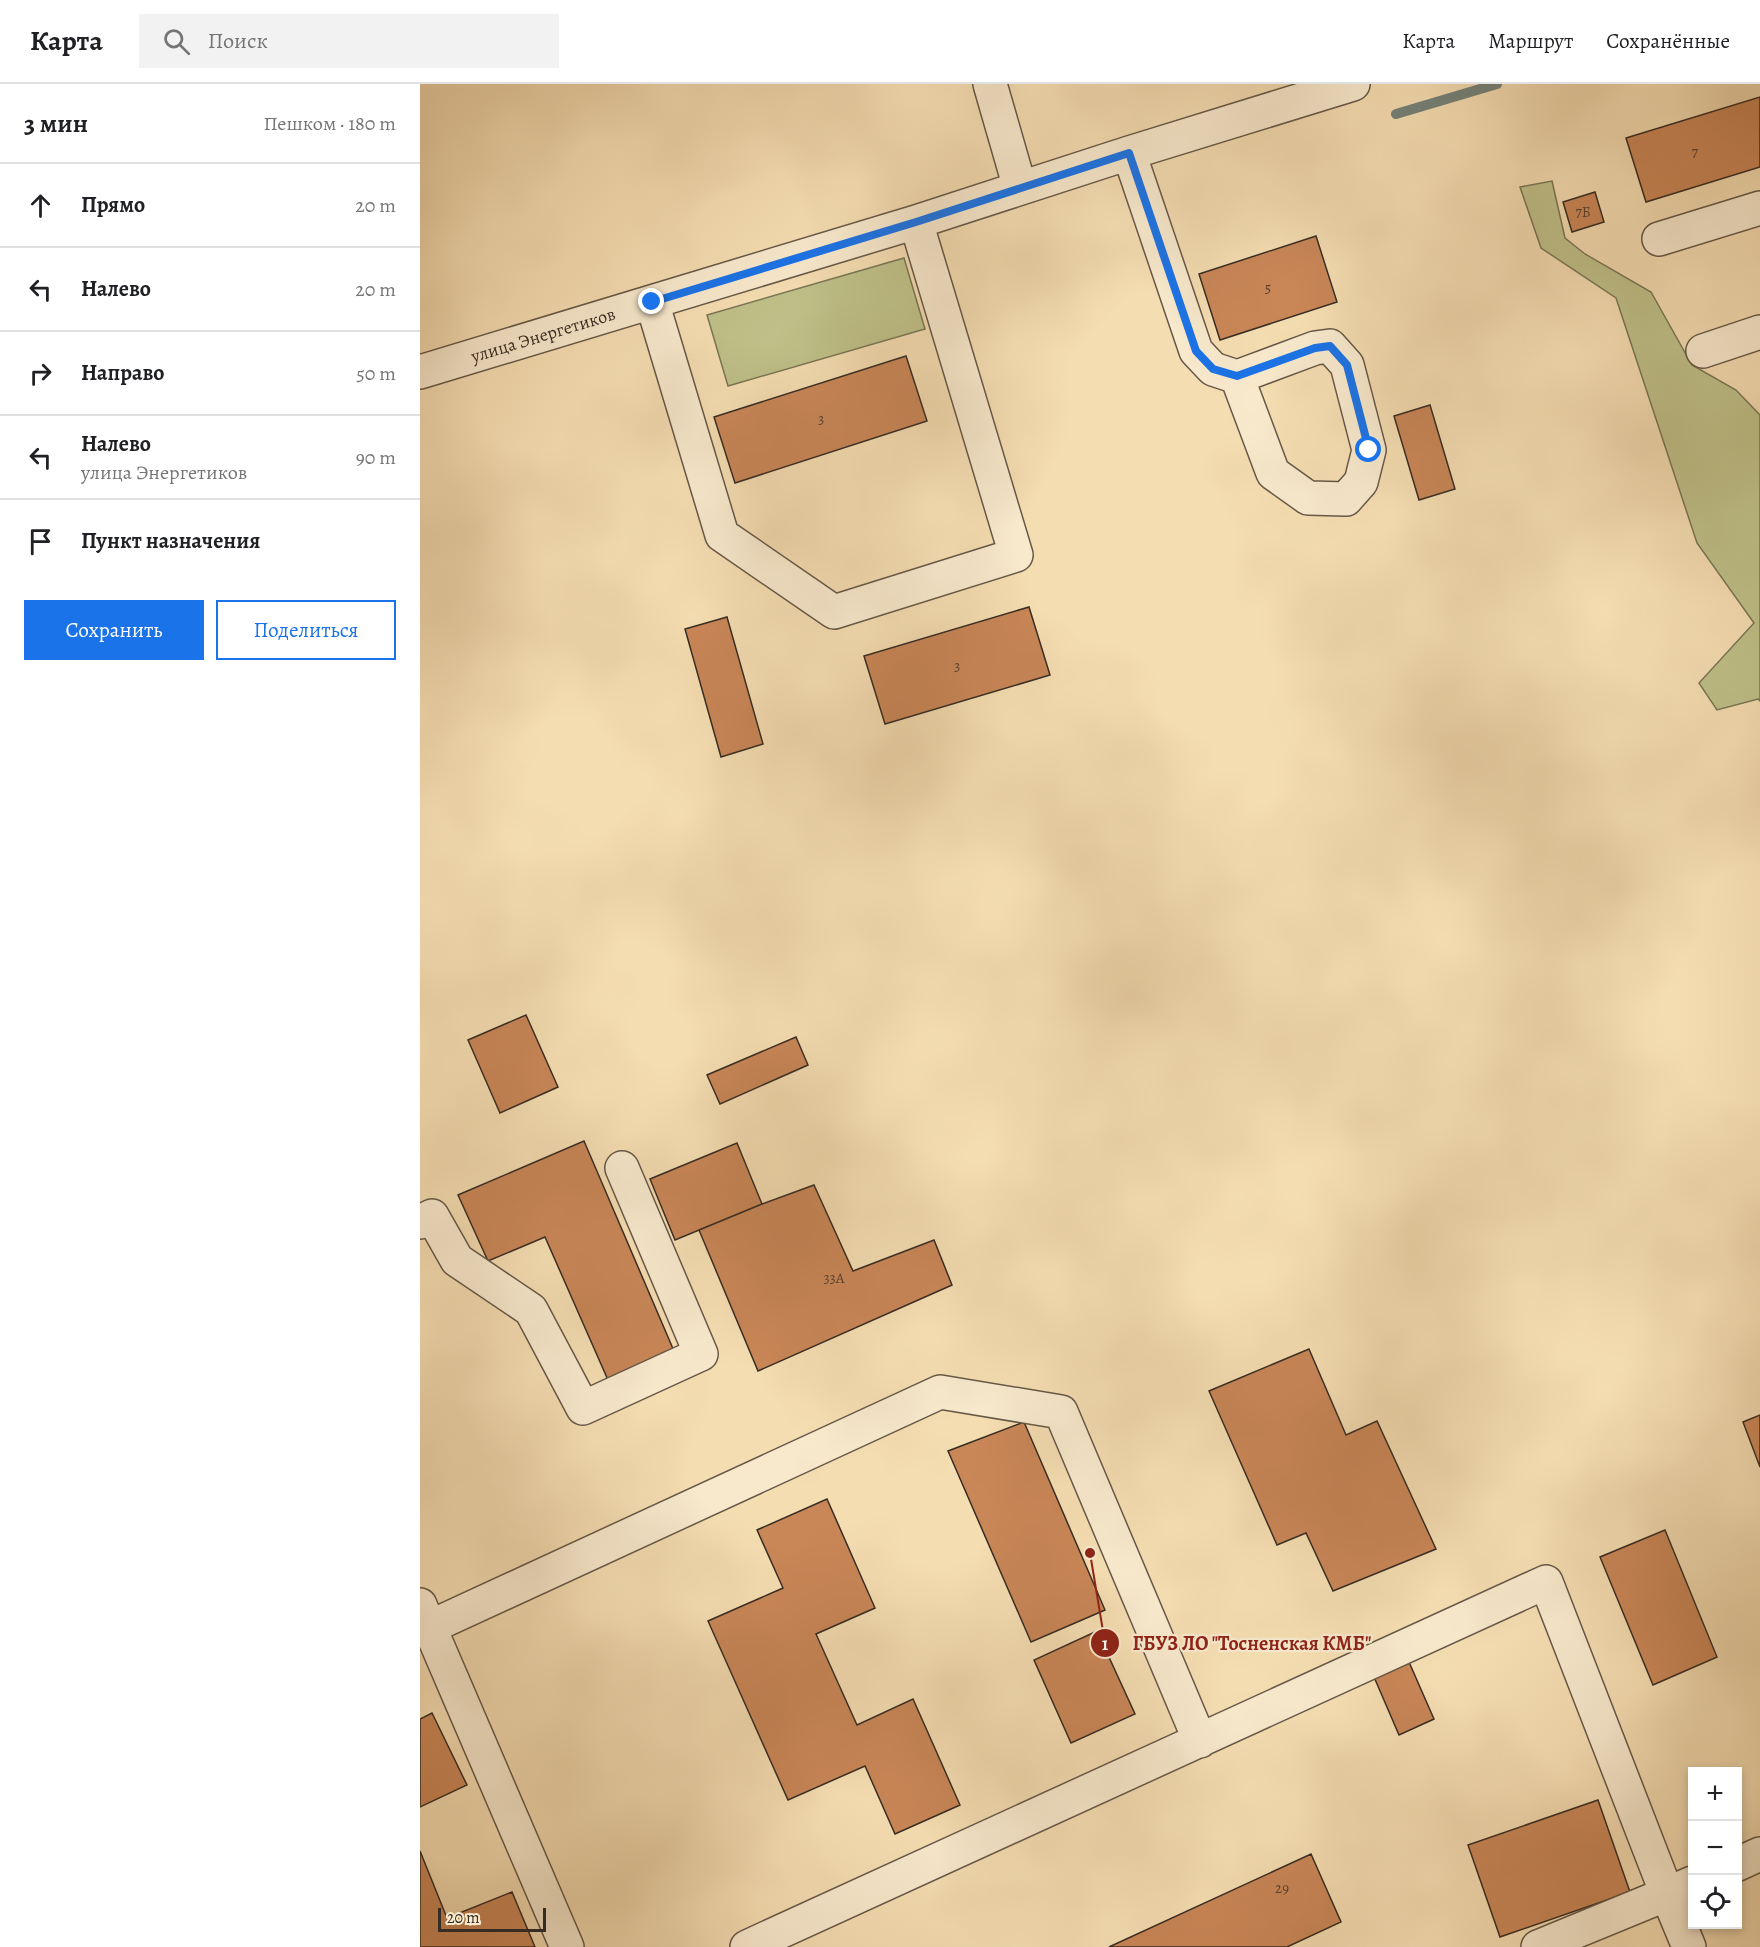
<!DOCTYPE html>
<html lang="ru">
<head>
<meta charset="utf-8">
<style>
  :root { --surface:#fff; --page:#f2f2f2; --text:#202124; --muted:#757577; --line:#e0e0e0; --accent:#1a73e8 }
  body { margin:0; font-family:Alegreya,serif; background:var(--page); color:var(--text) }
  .controls { position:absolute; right:18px; bottom:18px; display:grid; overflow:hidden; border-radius:0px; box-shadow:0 3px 9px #0003 }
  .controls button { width:54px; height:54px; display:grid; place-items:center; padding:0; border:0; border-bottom:2px solid var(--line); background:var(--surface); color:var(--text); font:30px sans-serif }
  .scale { position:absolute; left:18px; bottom:15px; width:108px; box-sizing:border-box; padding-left:6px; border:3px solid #362c24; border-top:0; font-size:16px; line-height:21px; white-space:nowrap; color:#362c24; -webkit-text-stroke:4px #f8e9cd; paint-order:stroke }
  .stop { position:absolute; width:18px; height:18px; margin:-14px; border:4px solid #1a73e8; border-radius:50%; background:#fff }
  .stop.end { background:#1a73e8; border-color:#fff; box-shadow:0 2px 6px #0008 }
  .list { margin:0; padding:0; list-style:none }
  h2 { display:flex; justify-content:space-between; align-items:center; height:78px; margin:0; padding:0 24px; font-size:26px }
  h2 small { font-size:20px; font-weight:400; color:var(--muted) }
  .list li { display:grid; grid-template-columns:39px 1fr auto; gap:18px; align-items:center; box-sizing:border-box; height:84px; padding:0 24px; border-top:2px solid var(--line) }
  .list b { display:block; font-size:22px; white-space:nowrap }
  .list p { margin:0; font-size:20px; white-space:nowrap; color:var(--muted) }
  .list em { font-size:20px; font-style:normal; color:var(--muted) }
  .actions { display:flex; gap:12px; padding:18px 24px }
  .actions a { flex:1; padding:14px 0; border:2px solid var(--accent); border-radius:0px; text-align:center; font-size:21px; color:var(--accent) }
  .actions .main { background:var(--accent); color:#fff }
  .icon { flex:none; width:33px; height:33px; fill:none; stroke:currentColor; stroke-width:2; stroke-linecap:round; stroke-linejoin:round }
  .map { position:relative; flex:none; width:1340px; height:1863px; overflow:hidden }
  header { display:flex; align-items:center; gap:36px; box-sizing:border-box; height:84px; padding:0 30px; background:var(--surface); border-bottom:2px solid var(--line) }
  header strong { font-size:28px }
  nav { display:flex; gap:33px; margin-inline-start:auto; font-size:21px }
  .search { width:420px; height:54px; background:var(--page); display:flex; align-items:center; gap:15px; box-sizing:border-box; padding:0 21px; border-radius:0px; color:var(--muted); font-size:22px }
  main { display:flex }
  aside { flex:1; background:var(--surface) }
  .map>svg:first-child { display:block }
</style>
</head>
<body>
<header>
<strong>Карта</strong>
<div class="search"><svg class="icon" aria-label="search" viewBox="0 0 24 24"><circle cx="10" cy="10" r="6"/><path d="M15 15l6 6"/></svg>Поиск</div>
<nav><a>Карта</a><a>Маршрут</a><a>Сохранённые</a></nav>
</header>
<main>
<aside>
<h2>3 мин<small>Пешком · 180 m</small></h2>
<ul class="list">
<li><svg class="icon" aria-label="ahead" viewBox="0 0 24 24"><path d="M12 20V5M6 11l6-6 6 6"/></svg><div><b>Прямо</b></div><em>20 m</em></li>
<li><svg class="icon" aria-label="left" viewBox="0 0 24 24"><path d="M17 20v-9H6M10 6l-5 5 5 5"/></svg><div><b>Налево</b></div><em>20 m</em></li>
<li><svg class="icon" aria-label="right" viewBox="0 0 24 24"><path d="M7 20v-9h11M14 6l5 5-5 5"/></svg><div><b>Направо</b></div><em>50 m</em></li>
<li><svg class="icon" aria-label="left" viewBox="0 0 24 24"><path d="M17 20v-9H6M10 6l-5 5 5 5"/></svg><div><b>Налево</b><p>улица Энергетиков</p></div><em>90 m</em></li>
<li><svg class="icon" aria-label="arrive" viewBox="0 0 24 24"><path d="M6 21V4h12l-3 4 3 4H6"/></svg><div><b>Пункт назначения</b></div></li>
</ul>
<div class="actions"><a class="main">Сохранить</a><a>Поделиться</a></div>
</aside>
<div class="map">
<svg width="1340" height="1863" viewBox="0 0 1340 1863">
  <rect width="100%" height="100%" fill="#f5ddb2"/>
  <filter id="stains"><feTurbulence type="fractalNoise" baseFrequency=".00333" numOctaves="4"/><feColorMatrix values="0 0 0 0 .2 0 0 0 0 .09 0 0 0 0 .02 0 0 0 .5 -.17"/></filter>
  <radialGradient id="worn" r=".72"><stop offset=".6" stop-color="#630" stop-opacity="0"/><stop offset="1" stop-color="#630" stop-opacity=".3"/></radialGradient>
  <path fill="#bfc089" stroke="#7a7656" stroke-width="1.5" d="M1132 97 1145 154 1165 170 1231 208 1272 281 1316 306 1340 331V617L1338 615 1297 626 1279 599 1334 539 1277 459 1196 214 1121 164 1100 103Z
    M484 174 505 245 308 302 287 231Z"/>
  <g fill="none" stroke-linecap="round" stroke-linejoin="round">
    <path stroke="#74827a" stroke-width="10" d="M976 30 1077 0"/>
  </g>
  <path fill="#c98657" stroke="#362c24" stroke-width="1.5" d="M1340 13V83L1226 118 1206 54Z
    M1175 108 1184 138 1152 148 1143 118Z
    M896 152 917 218 800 256 779 190Z
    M486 272 507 337 315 399 294 333Z
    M1010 321 1035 405 999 416 974 332Z
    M609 523 630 591 465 640 444 572Z
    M307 533 343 660 301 673 265 545Z
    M106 931 138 1003 80 1029 48 956Z
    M376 953 388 981 300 1020 287 991Z
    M164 1057 254 1267 188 1296 125 1153 68 1177 38 1111Z
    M317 1059 342 1120 255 1156 230 1095Z
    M394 1101 433 1187 514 1156 532 1201 338 1287 279 1146 342 1120Z
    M889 1265 926 1351 957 1337 1016 1465 913 1507 886 1449 857 1461 789 1307Z
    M1340 1331V1383L1323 1338Z
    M604 1338 685 1526 611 1558 528 1367Z
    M407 1415 455 1524 396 1550 437 1641 493 1615 540 1721 475 1750 445 1682 368 1716 288 1537 363 1504 337 1446Z
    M1245 1446 1297 1573 1233 1601 1180 1473Z
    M677 1547 715 1630 651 1659 614 1576Z
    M989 1578 1014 1635 979 1651 954 1593Z
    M12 1629 47 1701 0 1723V1635Z
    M1178 1716 1210 1808 1080 1853 1048 1761Z
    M0 1767 27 1834 92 1808 115 1863H0Z
    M891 1770 921 1838 867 1863H689Z"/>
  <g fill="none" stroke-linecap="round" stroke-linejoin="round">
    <g stroke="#665848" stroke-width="36">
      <path id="minor" d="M570 0 600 104
        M709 69 776 267 793 285 817 293 853 389 888 414 926 415 941 398 949 366 927 281 910 262 895 264 817 293
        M1239 155 1340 124
        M232 218 302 451 414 528 596 471 496 138
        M1283 267 1340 248
        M0 288 496 138 709 69 933 0
        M0 1138 12 1132 37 1176 111 1226 163 1324 281 1270 202 1084
        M0 1521 147 1863
        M10 1543 520 1308 641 1328 780 1657
        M1318 1780 1340 1770
        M327 1863 1126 1498 1247 1810 1118 1863
        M1269 1863 1247 1810 1272 1799"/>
    </g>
    <use href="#minor" stroke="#f8e9cd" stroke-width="33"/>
  </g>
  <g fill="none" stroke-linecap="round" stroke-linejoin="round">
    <path stroke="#1a73e8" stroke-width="8" d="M232 218 496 138 709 69 776 267 793 285 817 292 895 264 910 262 927 281 949 366"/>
  </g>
  <g text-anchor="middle" stroke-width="4.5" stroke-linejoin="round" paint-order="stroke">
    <g font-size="15" fill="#5b4231">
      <text x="1275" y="73">7</text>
      <text x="1163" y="133">7Б</text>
      <text x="848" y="209">5</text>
      <text x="401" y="340">3</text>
      <text x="537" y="587">3</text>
      <text x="414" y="1199">33А</text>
      <text x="862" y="1809">29</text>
    </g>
    <g font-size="18" fill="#362c24" stroke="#f8e9cd">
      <text transform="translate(123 251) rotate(-17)" y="6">улица Энергетиков</text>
    </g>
  </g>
  <path fill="none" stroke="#8f2418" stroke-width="2" d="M670 1469L685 1559"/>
  <g fill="#8f2418" stroke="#f8e9cd" stroke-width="2">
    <circle cx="670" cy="1469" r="6"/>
    <circle cx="685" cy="1559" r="15"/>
  </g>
  <g font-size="18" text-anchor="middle" font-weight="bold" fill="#fff">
    <text x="685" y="1566">1</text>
  </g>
  <g font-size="20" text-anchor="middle" font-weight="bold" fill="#8f2418" stroke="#f8e9cd" stroke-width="4.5" stroke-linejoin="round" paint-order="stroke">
    <text x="832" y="1566">ГБУЗ ЛО "Тосненская КМБ"</text>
  </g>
  <rect width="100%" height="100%" filter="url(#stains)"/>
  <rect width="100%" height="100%" fill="url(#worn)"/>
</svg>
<div class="controls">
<button>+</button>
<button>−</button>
<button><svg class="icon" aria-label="locate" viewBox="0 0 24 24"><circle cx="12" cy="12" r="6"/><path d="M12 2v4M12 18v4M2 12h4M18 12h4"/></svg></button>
</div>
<div class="scale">20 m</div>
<div class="stop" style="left:949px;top:366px"></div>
<div class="stop end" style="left:232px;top:218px"></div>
</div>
</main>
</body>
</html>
